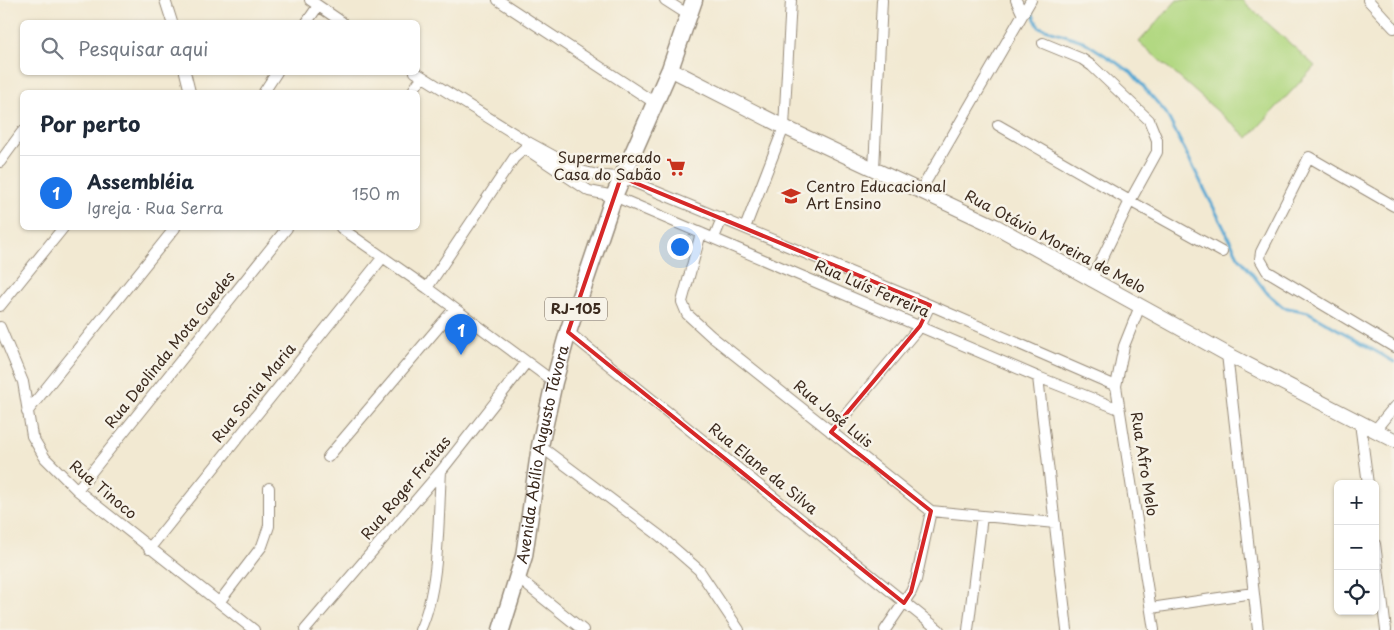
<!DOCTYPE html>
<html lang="pt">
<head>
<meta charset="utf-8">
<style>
  :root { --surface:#fff; --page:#f6f6f7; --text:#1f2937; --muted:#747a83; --line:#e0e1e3; --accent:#1a73e8 }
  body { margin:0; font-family:"Playpen Sans",sans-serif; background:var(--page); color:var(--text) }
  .controls { position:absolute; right:15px; bottom:15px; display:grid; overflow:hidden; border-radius:8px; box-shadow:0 1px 4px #0004 }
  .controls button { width:45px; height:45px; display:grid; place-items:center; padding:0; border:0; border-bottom:1px solid var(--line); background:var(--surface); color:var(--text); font:25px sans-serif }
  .you { position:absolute; left:679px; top:246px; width:18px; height:18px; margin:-12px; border:4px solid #fff; border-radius:50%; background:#1a73e8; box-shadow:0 0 0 8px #1a73e833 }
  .badge { display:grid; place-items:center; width:32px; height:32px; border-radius:50%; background:var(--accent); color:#fff; font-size:16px; font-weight:700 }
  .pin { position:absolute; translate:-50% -41px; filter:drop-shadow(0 1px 2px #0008) }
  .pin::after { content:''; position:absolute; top:26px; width:18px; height:15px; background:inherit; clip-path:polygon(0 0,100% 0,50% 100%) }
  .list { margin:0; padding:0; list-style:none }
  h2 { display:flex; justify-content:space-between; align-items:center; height:65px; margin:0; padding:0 20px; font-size:21px }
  h2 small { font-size:16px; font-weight:400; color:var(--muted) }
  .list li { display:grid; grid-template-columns:32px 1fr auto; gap:15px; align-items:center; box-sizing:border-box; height:75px; padding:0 20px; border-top:1px solid var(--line) }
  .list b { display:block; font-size:19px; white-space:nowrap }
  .list p { margin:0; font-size:16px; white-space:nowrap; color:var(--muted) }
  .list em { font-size:16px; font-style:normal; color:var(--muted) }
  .icon { flex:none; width:28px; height:28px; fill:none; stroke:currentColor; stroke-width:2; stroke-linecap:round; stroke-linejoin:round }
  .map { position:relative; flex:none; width:1394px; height:630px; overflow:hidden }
  .search { position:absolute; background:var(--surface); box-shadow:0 1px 4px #0004; left:20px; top:20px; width:400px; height:55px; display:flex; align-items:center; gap:12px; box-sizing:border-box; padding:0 18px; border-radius:8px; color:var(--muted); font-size:19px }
  .panel { position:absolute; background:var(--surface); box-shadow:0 1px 4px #0004; left:20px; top:90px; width:400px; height:140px; border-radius:8px }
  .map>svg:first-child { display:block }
</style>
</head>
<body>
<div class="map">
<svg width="1394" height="630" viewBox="0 0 1394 630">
  <rect width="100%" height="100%" fill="#f7f3e8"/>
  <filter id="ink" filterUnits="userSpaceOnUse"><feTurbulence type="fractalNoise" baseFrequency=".02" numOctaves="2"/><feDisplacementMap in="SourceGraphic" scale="10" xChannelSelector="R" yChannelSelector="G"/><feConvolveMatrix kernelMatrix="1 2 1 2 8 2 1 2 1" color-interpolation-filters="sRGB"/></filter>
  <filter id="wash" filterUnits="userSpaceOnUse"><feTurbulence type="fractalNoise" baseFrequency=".0096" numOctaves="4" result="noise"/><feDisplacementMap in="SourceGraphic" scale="20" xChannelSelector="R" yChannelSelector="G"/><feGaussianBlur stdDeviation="1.12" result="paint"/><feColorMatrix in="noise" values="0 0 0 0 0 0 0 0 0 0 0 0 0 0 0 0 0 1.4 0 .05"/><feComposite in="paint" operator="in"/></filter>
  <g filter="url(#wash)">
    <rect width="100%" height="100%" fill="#f2e9d2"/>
    <path fill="#b2d882" stroke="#768150" d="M1177 0H1242L1315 66 1248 138 1139 42Z"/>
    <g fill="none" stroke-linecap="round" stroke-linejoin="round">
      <path stroke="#59a8d3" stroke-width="3" d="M1029 7 1039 27 1083 41 1131 72 1166 113 1238 256 1268 294 1283 307 1308 312 1394 362"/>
    </g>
  </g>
  <g filter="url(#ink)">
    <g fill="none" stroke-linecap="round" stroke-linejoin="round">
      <g stroke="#968a78" stroke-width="12">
        <path id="street" d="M165 0 172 22
          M310 0 342 22
          M498 0 655 103
          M665 0 690 16
          M1016 0 1022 13
          M1368 0 1394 28
          M307 22 318 6
          M1043 43 1082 59 1092 66 1149 120 1157 140V152L1130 201 1091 281
          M185 72 190 92
          M415 72 526 141 581 171 602 176 621 177 930 305 1116 386
          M264 92 277 72
          M412 92 422 77
          M998 125 1130 201 1222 252
          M0 162 22 132
          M874 169 882 0
          M921 190 1031 0
          M1394 206 1309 157 1261 252 1260 259 1267 271 1394 347
          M341 228 427 288 554 382
          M745 228 784 127 791 0
          M701 233 682 302 687 314 711 336 931 511 1055 523
          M714 238 722 218
          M427 288 514 158 524 149 532 153 589 191 614 196 1038 377 1119 409
          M0 306 63 228
          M1140 306 1124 346 1116 386 1154 630
          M0 327 23 382 32 436 45 458 77 490 254 630
          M568 332 939 630
          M1227 354 1258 630
          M1038 377 1067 630
          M27 412 175 228
          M1360 423 1368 484
          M1375 430 1394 407
          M831 432 920 326 930 305
          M540 446 660 536 699 570 739 630
          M328 457 454 309
          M77 490 287 228
          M1375 544 1386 630
          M149 549 383 257
          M518 578 583 630
          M220 601 262 546 269 526V488
          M1151 608 1253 593
          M305 630 441 471 526 363
          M420 630C440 587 438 519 441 471
          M885 630 911 592 916 580 931 511
          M968 630 982 516"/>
      </g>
      <g stroke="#968a78" stroke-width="16">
        <path id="secondary" d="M670 69 784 127 995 226 1227 354 1394 440"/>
      </g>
      <g stroke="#968a78" stroke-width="19">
        <g id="primary">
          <path id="s1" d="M501 630 524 556 540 446 554 382 568 332 614 196 670 69 694 0"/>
        </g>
      </g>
      <use href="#street" stroke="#fff" stroke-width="10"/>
      <use href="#secondary" stroke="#fff" stroke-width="14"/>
      <use href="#primary" stroke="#fff" stroke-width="16"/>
    </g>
  </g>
  <path fill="none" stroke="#d62828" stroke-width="4" stroke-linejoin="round" d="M621 177 930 305 920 326 831 432 931 511 911 592 904 603 568 332Z"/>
  <defs>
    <g id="supermarket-bare" transform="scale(1.5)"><path d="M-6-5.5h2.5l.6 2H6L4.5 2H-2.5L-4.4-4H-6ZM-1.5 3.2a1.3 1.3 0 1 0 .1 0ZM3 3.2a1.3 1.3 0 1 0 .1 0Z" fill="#c8321e" stroke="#f7f3e8" stroke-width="2.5" paint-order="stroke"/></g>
    <g id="school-bare" transform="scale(1.5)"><path d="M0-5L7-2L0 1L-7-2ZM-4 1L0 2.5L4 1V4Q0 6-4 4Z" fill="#c8321e" stroke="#f7f3e8" stroke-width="2.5" paint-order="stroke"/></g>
  </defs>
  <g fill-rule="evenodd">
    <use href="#supermarket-bare" x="676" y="167"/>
    <use href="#school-bare" x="791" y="196"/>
  </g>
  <g text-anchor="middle" stroke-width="5" stroke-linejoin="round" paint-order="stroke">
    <rect fill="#f7f3e8" stroke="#73665b" stroke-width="1" x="545" y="297.5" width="62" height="23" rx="4"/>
    <g font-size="14" font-weight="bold" fill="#3b2a1e">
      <text x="576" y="314">RJ-105</text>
    </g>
    <g font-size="15" fill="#3b2a1e" stroke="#f7f3e8" text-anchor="end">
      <text x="661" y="163">Supermercado<tspan x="661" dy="17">Casa do Sabão</tspan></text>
      <text x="806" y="192" text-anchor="start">Centro Educacional<tspan x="806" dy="17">Art Ensino</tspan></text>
    </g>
    <g font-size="15" fill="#3b2a1e" stroke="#f7f3e8">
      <text transform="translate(1055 242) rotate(28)" y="5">Rua Otávio Moreira de Melo</text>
      <text transform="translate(872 289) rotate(23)" y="5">Rua Luís Ferreira</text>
      <text transform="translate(170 350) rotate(-51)" y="5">Rua Deolinda Mota Guedes</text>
      <text transform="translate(254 393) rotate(-51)" y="5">Rua Sonia Maria</text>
      <text transform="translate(833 414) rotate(39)" y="5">Rua José Luis</text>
      <text dy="5" stroke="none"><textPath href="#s1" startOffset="181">Avenida Abílio Augusto Távora</textPath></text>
      <text transform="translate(1144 464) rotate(81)" y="5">Rua Afro Melo</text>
      <text transform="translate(763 469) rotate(39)" y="5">Rua Elane da Silva</text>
      <text transform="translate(406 488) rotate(-50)" y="5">Rua Roger Freitas</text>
      <text transform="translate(103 490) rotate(40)" y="5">Rua Tinoco</text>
    </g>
  </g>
</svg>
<div class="controls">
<button>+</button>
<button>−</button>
<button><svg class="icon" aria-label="locate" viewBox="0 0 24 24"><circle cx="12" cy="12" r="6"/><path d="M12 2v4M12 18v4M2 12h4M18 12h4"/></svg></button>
</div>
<div class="you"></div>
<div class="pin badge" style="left:461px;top:355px">1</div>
<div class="search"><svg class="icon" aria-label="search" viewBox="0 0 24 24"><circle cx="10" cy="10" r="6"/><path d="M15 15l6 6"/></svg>Pesquisar aqui</div>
<section class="panel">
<h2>Por perto<small></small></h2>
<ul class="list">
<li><span class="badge">1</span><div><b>Assembléia</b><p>Igreja · Rua Serra</p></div><em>150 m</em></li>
</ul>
</section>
</div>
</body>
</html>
